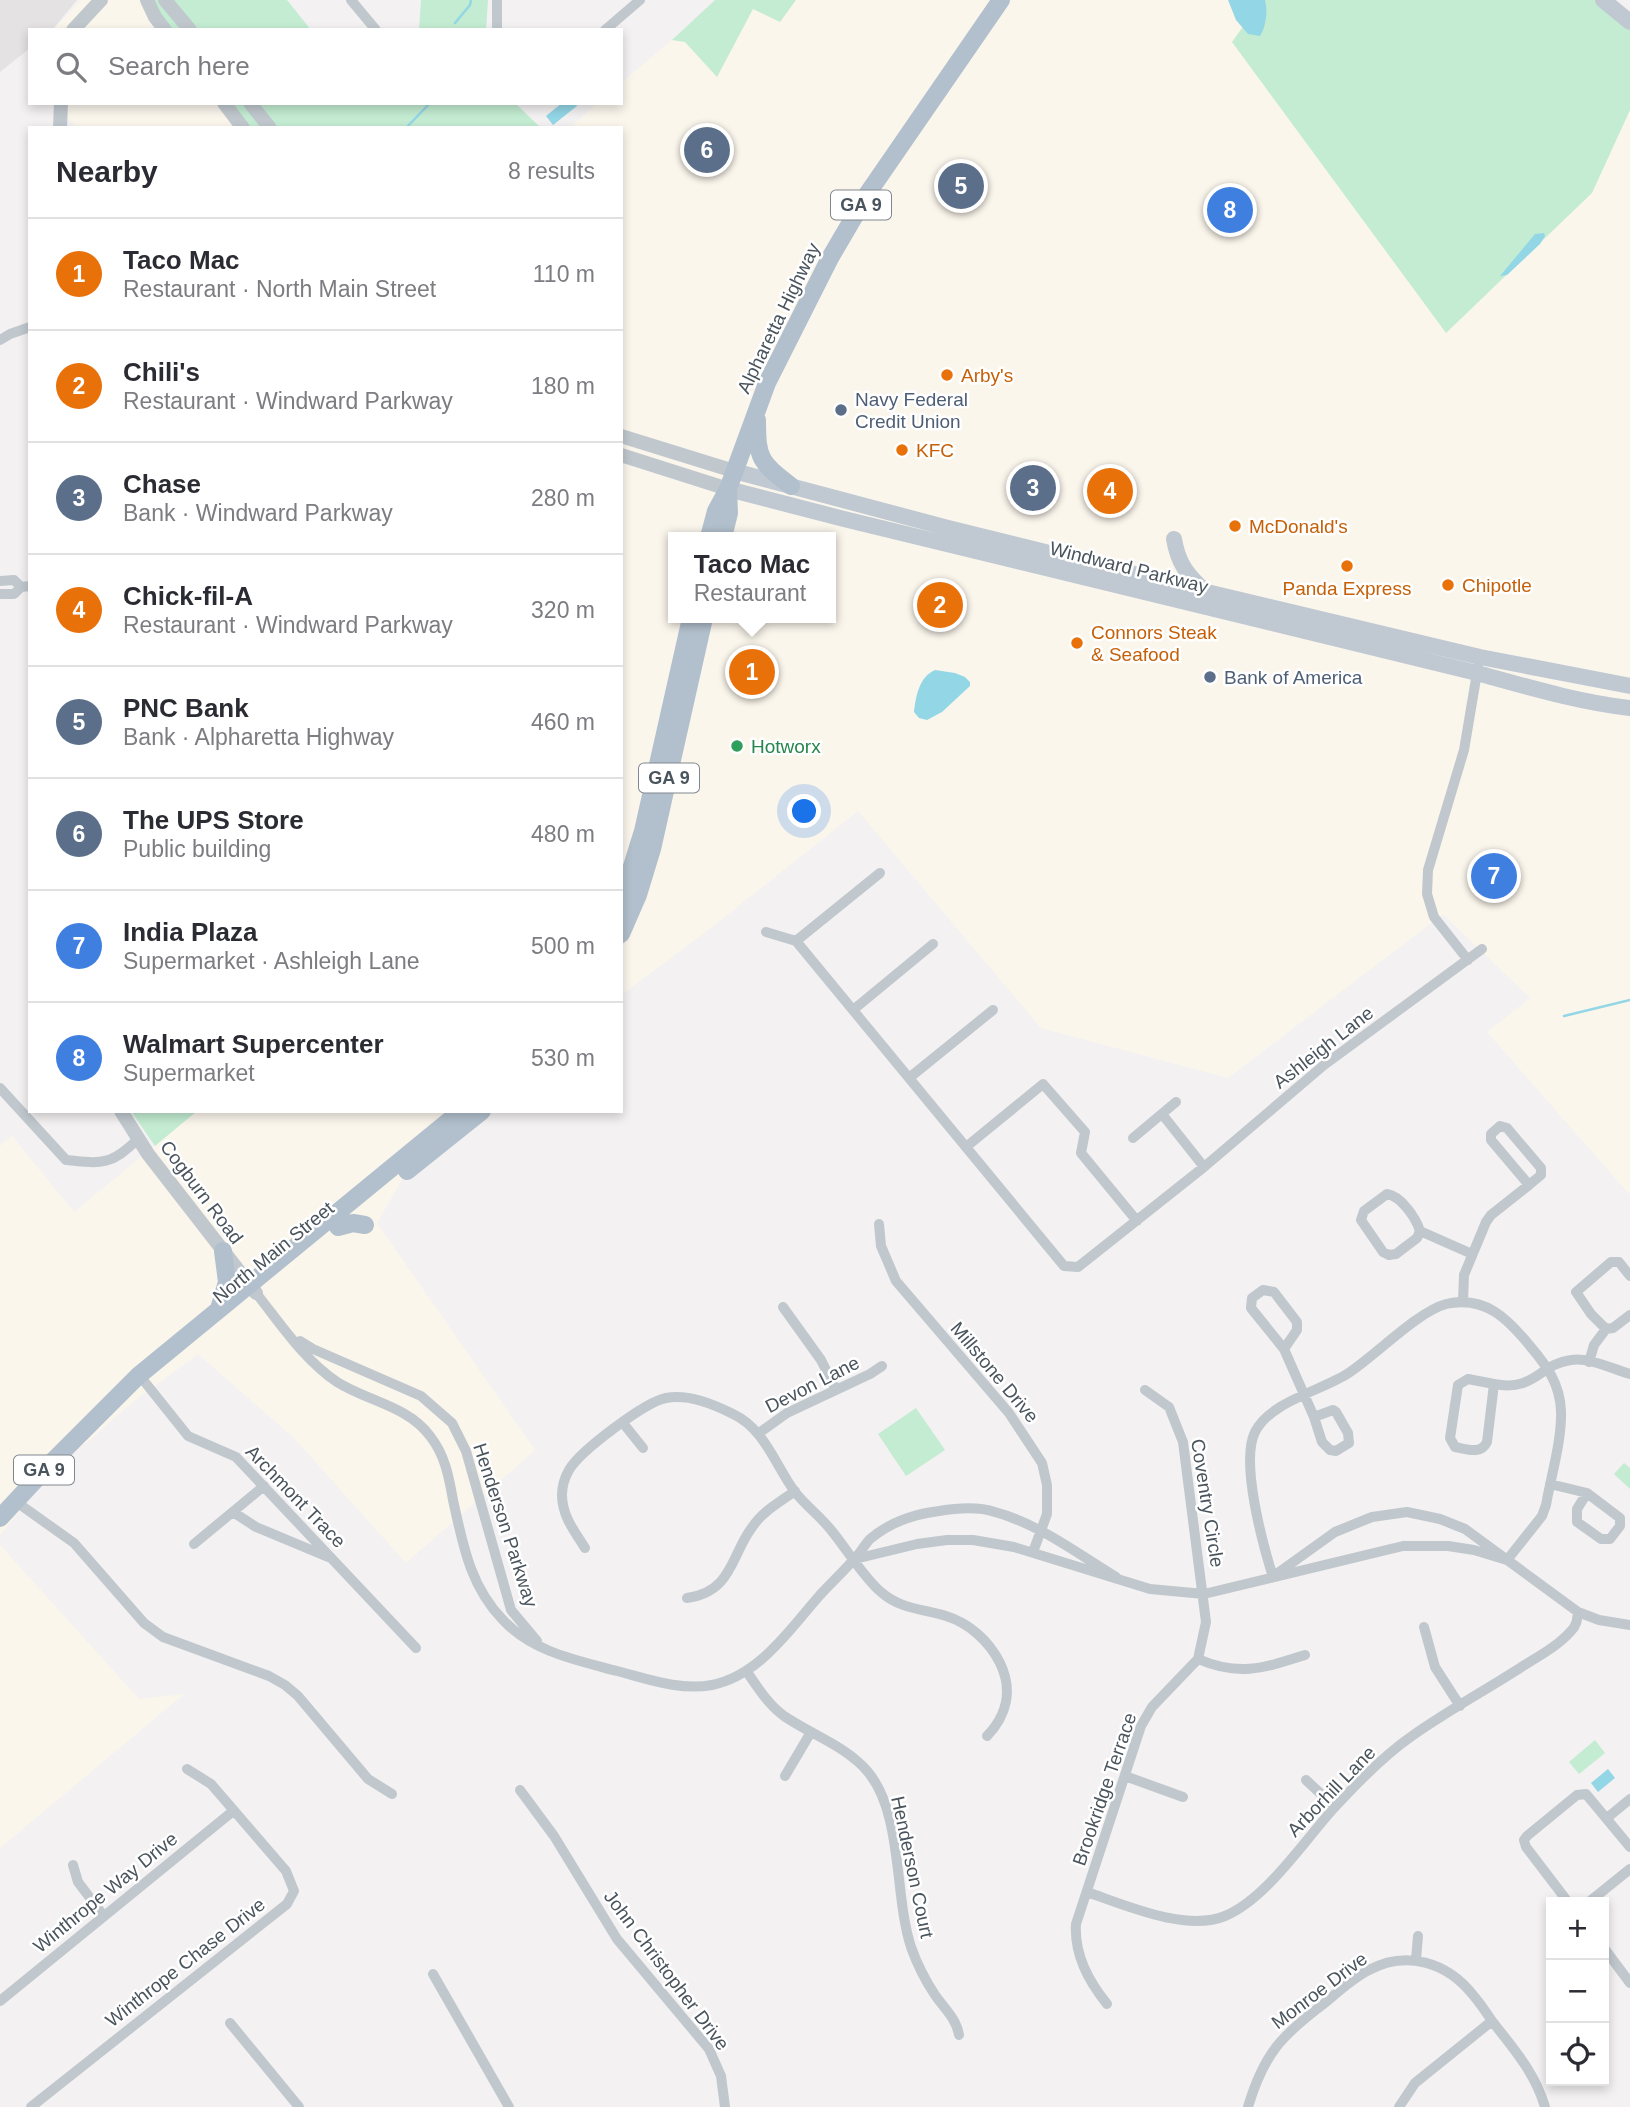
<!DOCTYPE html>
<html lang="en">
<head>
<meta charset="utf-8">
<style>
  :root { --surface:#fff; --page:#f7f7f7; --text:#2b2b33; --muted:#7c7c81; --line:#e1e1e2; --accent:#db2777 }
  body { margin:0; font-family:Arial,sans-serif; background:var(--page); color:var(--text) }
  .controls { position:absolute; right:21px; bottom:21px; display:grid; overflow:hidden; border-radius:0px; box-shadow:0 4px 10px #0003 }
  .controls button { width:63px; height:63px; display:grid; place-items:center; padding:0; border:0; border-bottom:2px solid var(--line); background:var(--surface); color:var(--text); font:35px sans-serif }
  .you { position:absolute; left:805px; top:812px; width:24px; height:24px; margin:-18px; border:5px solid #fff; border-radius:50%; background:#1a73e8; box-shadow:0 0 0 10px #1a73e833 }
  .badge { display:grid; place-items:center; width:46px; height:46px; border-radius:50%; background:var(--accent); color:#fff; font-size:23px; font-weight:700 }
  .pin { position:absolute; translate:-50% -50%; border:4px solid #fff; box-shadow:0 2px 7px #0006 }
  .popup { position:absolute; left:668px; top:532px; width:168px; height:91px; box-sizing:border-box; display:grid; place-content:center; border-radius:0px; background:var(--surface); filter:drop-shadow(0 2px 5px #0005); font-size:23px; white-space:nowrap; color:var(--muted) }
  .popup b { font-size:26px; color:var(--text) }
  .popup::after { content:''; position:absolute; left:50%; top:100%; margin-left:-14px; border:14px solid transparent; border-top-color:var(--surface) }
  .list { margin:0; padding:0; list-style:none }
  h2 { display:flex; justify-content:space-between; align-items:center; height:91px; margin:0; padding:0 28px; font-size:30px }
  h2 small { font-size:23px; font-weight:400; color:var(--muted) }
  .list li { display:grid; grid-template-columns:46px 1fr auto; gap:21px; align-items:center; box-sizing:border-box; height:112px; padding:0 28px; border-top:2px solid var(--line) }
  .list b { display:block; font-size:26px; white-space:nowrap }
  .list p { margin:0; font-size:23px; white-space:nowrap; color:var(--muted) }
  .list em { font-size:23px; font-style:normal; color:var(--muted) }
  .icon { flex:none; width:38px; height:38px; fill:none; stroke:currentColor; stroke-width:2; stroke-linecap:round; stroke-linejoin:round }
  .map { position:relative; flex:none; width:1630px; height:2107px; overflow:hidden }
  .search { position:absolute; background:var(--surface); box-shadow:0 4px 10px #0003; left:28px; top:28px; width:595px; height:77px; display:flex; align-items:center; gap:18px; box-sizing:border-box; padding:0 24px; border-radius:0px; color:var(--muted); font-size:26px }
  .panel { position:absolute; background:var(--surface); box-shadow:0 4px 10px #0003; left:28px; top:126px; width:595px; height:987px; border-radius:0px }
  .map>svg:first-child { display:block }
</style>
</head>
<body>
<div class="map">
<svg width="1630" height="2107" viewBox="0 0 1630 2107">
  <rect width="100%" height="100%" fill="#f3f1f1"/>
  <path fill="#fbf6ec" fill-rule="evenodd" d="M81 0H149L173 30H53Z
    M796 0H1262L1592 193 1630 110V1195L1487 1032 1530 998 1443 914 1228 1078 1041 1028 858 811 707 931 621 995V128H569L598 103H621V83L672 40 685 42 717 77 753 9 780 22ZM673 537H831V618H673Z
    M58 103H230L249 128H76Z
    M197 1111H471L413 1161 377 1223 535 1450 406 1563 294 1438 198 1354 129 1405 90 1440 63 1459 0 1535V1146L12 1136 74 1212Z
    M0 1545 139 1699 184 1694 0 1848Z"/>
  <path fill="#e4e2e2" d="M0 0H77L52 30H30V48L0 72Z"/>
  <path fill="#c3ecd2" d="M149 0H287L311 30H173Z
    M421 0H488L486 30H419Z
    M715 0H796L780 22 753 9 717 77 685 42 672 40Z
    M1262 0H1597L1630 27V110L1592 193 1446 333 1232 42Z
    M230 103H515L541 128H249Z
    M131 1111H197L155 1146Z
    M916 1408 945 1450 906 1476 878 1434Z
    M1624 1463 1630 1468V1489L1614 1474Z
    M1595 1740 1605 1753 1579 1774 1569 1762Z"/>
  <path fill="#93d6e6" d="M1228 0H1265C1268 11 1266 27 1260 36L1248 34 1236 20Z
    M562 103H575L577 106 553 125 546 116Z
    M1544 233 1545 236 1540 244 1507 275 1500 276 1535 234Z
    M935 670 955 673 965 677 970 682V686L942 712 927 720 919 718 914 712C916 696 919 677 935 670Z
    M1608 1769 1615 1778 1598 1792 1591 1783Z"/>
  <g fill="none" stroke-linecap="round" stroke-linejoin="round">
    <path stroke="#93d6e6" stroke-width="2.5" d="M455 23 470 5 471 0
      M406 128 430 103
      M1564 1016 1630 1000"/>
    <path stroke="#c0c8ce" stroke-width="10" d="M351 0 376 30
      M497 0V30
      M605 30 640 0
      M0 340 10 334 30 327
      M0 581 14 580 21 587 30 586
      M0 594H14L21 587
      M766 932 796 941 1064 1266 1078 1267 1204 1167 1324 1065 1482 949
      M796 941 880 873
      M1468 960 1434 917 1427 894 1428 870 1464 750 1478 667
      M853 1010 933 944
      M909 1078 993 1010
      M0 1088 66 1160C103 1164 111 1165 138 1139
      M1162 1114 1204 1167
      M1500 1126 1507 1128 1541 1168V1175L1529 1185 1491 1140V1134Z
      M1133 1138 1176 1102
      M966 1147 1043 1084 1085 1132 1081 1153 1137 1221
      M1387 1194C1401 1196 1416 1218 1420 1231L1417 1238 1396 1254 1389 1255 1383 1252 1361 1220 1364 1211Z
      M879 1224 881 1246 896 1281 1009 1413 1042 1463 1047 1485V1514L1033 1552
      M1420 1231 1472 1254
      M1630 1276 1619 1262H1611L1576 1292 1591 1314 1606 1329 1613 1328 1630 1315
      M1263 1290 1274 1292 1297 1322V1330L1284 1349 1251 1308 1252 1298Z
      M256 1293C280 1323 304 1360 337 1382 367 1401 408 1406 430 1436 445 1455 449 1477 453 1500 463 1545 470 1586 503 1620 533 1652 576 1660 617 1671 648 1679 680 1691 712 1685 760 1675 790 1629 820 1595 832 1582 845 1570 856 1557 861 1552 865 1544 870 1539 889 1523 915 1514 939 1511 957 1508 977 1506 995 1512 1039 1524 1078 1554 1116 1577
      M1463 1302 1464 1275 1486 1222 1491 1215 1529 1185
      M783 1307 821 1360 836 1390
      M300 1341 313 1349 421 1396 452 1423 466 1451 511 1610 537 1641
      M1284 1349 1314 1417 1322 1442 1330 1450 1336 1451 1349 1443 1348 1433 1336 1412 1333 1410 1314 1417
      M1589 1362 1594 1345 1606 1329
      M1468 1379 1494 1384 1487 1442C1481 1455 1467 1449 1455 1447L1450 1438 1458 1385Z
      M144 1381 188 1436 236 1457 416 1648
      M1494 1384C1535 1392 1539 1364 1571 1360 1590 1357 1612 1369 1630 1374
      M623 1423 643 1448
      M759 1433 787 1413 870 1374 882 1366
      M1550 1484 1587 1493
      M1587 1493 1620 1518V1526L1610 1539H1601L1577 1522V1509Z
      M15 1501 74 1543 144 1623 163 1637 269 1676 285 1685 298 1696 368 1779 392 1794
      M233 1512 256 1527 328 1557
      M194 1544 264 1486
      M585 1548C575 1532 562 1516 562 1495 562 1487 565 1477 569 1470 580 1451 645 1402 666 1398 689 1394 713 1404 733 1414 765 1429 775 1465 795 1492 806 1506 820 1516 831 1530 846 1548 864 1578 881 1592 900 1609 923 1609 946 1616 969 1623 989 1641 1000 1663 1013 1690 1007 1715 987 1736
      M855 1559 917 1544 947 1540H973L1014 1547 1150 1589 1204 1594 1403 1546H1448L1474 1550 1507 1560
      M1275 1575 1335 1532 1372 1517 1407 1512 1440 1519 1465 1529 1578 1612 1599 1620 1630 1625
      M1273 1577C1263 1545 1240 1462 1255 1432 1270 1402 1320 1391 1347 1374 1375 1356 1417 1312 1446 1304 1485 1295 1508 1319 1530 1346 1547 1366 1560 1384 1561 1411 1562 1440 1551 1476 1546 1505L1542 1516 1507 1560
      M687 1598C733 1592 731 1554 753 1526 763 1511 780 1502 795 1491
      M1424 1627 1435 1667 1460 1706
      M1198 1659C1240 1677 1264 1668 1305 1655
      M747 1672C758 1688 768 1704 784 1716 812 1735 846 1746 868 1772 903 1814 894 1895 911 1947 917 1964 925 1980 935 1995 944 2008 956 2018 959 2035
      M785 1776 811 1732
      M1125 1776 1183 1797
      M1306 1780 1335 1807
      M520 1790 554 1836 617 1939 709 2049 721 2076 725 2107
      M1607 1818 1630 1799
      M73 1865 78 1882 103 1915
      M1087 1892C1125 1905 1186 1932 1225 1916 1266 1899 1304 1841 1334 1808 1357 1783 1383 1756 1412 1736 1446 1712 1484 1691 1520 1668 1537 1657 1557 1647 1571 1631 1577 1625 1577 1620 1578 1612
      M1568 1902 1526 1847 1524 1840 1527 1836 1577 1795 1586 1794 1630 1847
      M1589 1902 1630 1869
      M1604 1948 1630 1983
      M1416 1959 1418 1936
      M433 1974 509 2107
      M0 2001 233 1811
      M1107 2004C1089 1982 1074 1954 1076 1924L1141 1726 1152 1707 1198 1659 1206 1622 1183 1442 1169 1407 1145 1390
      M230 2023 299 2107
      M31 2107 287 1904 294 1891 286 1871 211 1784 187 1769
      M1248 2107C1264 2053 1282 2035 1326 2002 1339 1991 1353 1978 1369 1970 1406 1950 1447 1962 1473 1995 1480 2003 1486 2012 1492 2021 1514 2049 1535 2073 1545 2107
      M1399 2107 1415 2083 1492 2021"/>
    <path stroke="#c0c8ce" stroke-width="14" d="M147 0 155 17 165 30
      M165 0 190 30
      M73 30 101 0
      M224 103 243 128
      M250 103 270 128
      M60 128 61 103
      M621 436 734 471
      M621 455 728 489
      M121 1111 148 1154 256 1293"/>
    <path stroke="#c0c9d2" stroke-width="16" d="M1603 0 1630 22
      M734 471 948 528 1207 592 1480 657 1630 686
      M728 489 844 519 1477 673C1528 687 1578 702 1630 708
      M1174 539C1178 563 1187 575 1205 591"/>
    <path stroke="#b2c0cd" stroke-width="18" d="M757 420C757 459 760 462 791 486
      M709 537 716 511 728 489 767 383 830 258 868 193 1001 0
      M723 537 729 513 728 489
      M621 902 643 831 691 618
      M621 934 638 895 652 849 704 618
      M407 1171 482 1111
      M338 1227 353 1223 365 1225
      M219 1309 227 1282 223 1251
      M0 1518 52 1462 138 1376 461 1111"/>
  </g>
  <g fill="#e8710a" stroke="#fff" stroke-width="2.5">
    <circle cx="947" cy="375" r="7"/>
    <circle cx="902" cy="450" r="7"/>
    <circle cx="1235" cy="526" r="7"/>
    <circle cx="1347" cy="566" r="7"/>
    <circle cx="1448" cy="585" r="7"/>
    <circle cx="1077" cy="643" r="7"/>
  </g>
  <g fill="#5c6f8a" stroke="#fff" stroke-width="2.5">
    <circle cx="841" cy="410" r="7"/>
    <circle cx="1210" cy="677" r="7"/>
  </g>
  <circle fill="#2e9e5b" stroke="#fff" stroke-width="2.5" cx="737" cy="746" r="7"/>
  <g text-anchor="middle" stroke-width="5" stroke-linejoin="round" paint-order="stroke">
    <g fill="#fff" stroke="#80878e" stroke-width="2">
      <rect x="831" y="190.5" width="60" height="29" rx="5"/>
      <rect x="639" y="763.5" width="60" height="29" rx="5"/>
      <rect x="14" y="1455.5" width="60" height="29" rx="5"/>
    </g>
    <g font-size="18" font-weight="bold" fill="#4a545d">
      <text x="861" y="211">GA 9</text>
      <text x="669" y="784">GA 9</text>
      <text x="44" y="1476">GA 9</text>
    </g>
    <g font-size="19" fill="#4a545d" stroke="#fff">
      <text transform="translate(778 318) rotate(-64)" y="7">Alpharetta Highway</text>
      <text transform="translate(1129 567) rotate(14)" y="7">Windward Parkway</text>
      <text transform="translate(1323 1047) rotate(-38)" y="7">Ashleigh Lane</text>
      <text transform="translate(202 1192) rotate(53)" y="7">Cogburn Road</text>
      <text transform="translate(273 1252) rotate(-39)" y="7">North Main Street</text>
      <text transform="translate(995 1372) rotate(50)" y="7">Millstone Drive</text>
      <text transform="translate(812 1384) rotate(-27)" y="7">Devon Lane</text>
      <text transform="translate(296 1496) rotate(46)" y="7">Archmont Trace</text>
      <text transform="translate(1208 1503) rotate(81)" y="7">Coventry Circle</text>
      <text transform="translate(506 1525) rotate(72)" y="7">Henderson Parkway</text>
      <text transform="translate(1104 1789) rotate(-71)" y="7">Brookridge Terrace</text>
      <text transform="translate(1331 1791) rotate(-46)" y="7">Arborhill Lane</text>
      <text transform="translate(913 1867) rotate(78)" y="7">Henderson Court</text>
      <text transform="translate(105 1892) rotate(-39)" y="7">Winthrope Way Drive</text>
      <text transform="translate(185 1962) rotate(-38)" y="7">Winthrope Chase Drive</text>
      <text transform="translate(667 1970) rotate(53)" y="7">John Christopher Drive</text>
      <text transform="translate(1319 1990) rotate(-37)" y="7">Monroe Drive</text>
    </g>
    <g font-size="19" fill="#c56008" stroke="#fff" text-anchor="start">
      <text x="961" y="382">Arby's</text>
      <text x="916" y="457">KFC</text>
      <text x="1249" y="533">McDonald's</text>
      <text x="1462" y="592">Chipotle</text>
      <text x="1347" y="595" text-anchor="middle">Panda Express</text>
      <text x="1091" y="639">Connors Steak<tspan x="1091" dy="22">&amp; Seafood</tspan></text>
    </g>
    <g font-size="19" fill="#4e5e75" stroke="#fff" text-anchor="start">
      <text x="855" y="406">Navy Federal<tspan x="855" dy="22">Credit Union</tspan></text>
      <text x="1224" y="684">Bank of America</text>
    </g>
    <g font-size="19" fill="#27864d" stroke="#fff" text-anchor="start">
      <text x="751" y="753">Hotworx</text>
    </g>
  </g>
</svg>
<div class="controls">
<button>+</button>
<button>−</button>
<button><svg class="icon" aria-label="locate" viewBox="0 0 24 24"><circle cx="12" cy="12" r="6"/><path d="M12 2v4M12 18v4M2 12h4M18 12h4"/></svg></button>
</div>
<div class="you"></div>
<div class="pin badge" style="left:752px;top:672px;background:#e8710a">1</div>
<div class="popup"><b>Taco Mac</b>Restaurant</div>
<div class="pin badge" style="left:940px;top:605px;background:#e8710a">2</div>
<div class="pin badge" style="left:1033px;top:488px;background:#5c6f8a">3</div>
<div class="pin badge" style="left:1110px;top:491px;background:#e8710a">4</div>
<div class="pin badge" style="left:961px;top:186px;background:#5c6f8a">5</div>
<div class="pin badge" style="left:707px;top:150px;background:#5c6f8a">6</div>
<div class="pin badge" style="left:1494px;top:876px;background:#3f7fe0">7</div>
<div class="pin badge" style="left:1230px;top:210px;background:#3f7fe0">8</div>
<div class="search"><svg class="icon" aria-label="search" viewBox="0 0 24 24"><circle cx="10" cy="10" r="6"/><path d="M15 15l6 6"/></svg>Search here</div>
<section class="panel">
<h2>Nearby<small>8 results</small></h2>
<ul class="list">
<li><span class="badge" style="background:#e8710a">1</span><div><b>Taco Mac</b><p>Restaurant · North Main Street</p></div><em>110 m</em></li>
<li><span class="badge" style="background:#e8710a">2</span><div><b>Chili's</b><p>Restaurant · Windward Parkway</p></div><em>180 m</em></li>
<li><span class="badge" style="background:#5c6f8a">3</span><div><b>Chase</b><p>Bank · Windward Parkway</p></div><em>280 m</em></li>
<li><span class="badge" style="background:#e8710a">4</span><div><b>Chick-fil-A</b><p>Restaurant · Windward Parkway</p></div><em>320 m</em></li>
<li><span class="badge" style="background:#5c6f8a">5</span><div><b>PNC Bank</b><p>Bank · Alpharetta Highway</p></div><em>460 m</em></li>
<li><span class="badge" style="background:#5c6f8a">6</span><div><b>The UPS Store</b><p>Public building</p></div><em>480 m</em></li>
<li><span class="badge" style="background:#3f7fe0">7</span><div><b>India Plaza</b><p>Supermarket · Ashleigh Lane</p></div><em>500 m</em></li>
<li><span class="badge" style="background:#3f7fe0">8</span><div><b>Walmart Supercenter</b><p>Supermarket</p></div><em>530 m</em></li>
</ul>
</section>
</div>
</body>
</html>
